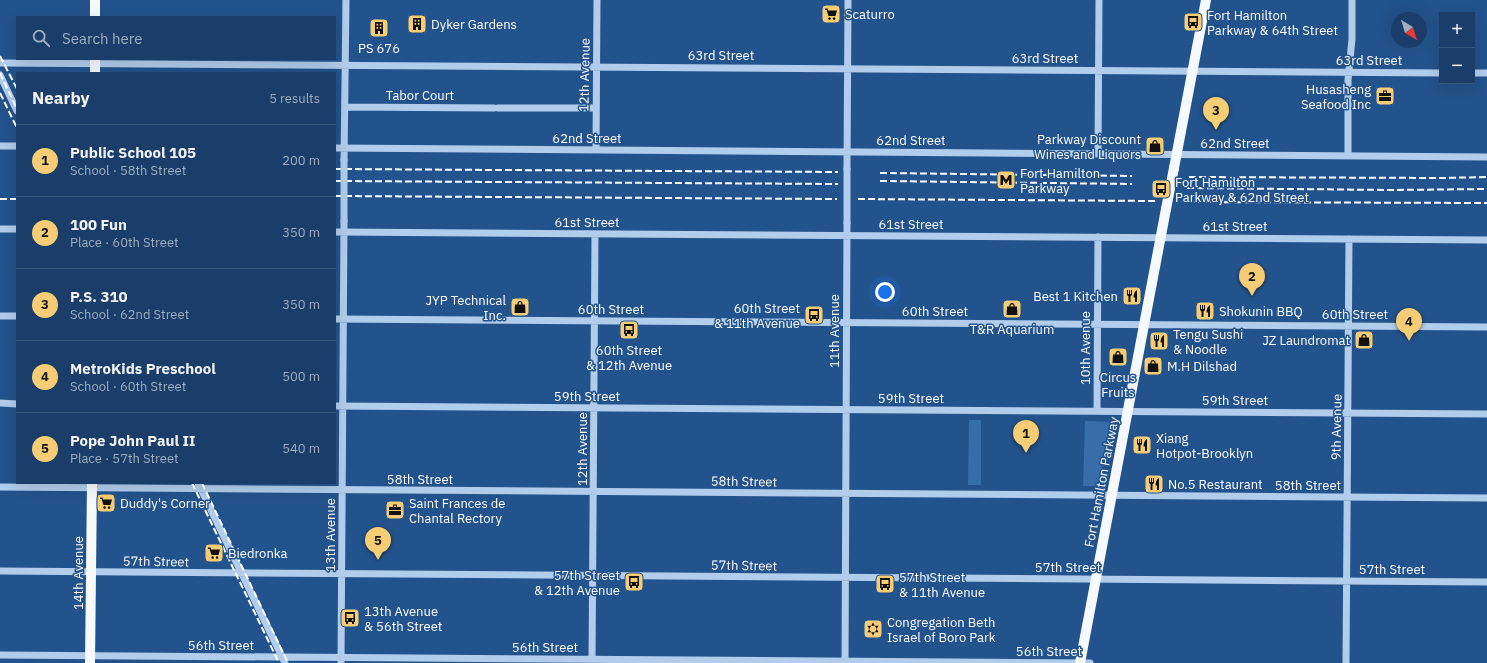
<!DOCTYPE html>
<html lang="en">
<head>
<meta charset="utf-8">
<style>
  :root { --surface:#1a3e69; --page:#23456f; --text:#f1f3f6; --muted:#9faec0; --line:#38577d; --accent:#f6cd74 }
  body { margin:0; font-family:"IBM Plex Sans",sans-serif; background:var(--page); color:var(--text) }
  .controls { position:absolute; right:12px; top:12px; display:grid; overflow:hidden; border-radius:0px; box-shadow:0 4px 16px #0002 }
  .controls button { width:36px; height:36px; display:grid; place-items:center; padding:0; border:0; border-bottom:1px solid var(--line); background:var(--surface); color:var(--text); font:20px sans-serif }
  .compass { position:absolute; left:1391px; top:12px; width:36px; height:36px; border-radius:50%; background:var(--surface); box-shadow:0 4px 16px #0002; rotate:142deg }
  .you { position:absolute; left:885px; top:292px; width:14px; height:14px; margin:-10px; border:3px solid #fff; border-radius:50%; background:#1a73e8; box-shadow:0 0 0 6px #1a73e833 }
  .badge { display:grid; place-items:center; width:26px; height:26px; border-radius:50%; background:var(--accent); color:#111; font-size:13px; font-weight:700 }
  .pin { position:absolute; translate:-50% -33px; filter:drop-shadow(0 1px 2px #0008) }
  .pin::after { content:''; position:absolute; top:21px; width:14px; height:12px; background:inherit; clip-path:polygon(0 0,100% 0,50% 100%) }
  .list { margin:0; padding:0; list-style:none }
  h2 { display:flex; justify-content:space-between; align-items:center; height:52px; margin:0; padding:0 16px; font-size:17px }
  h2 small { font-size:13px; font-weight:400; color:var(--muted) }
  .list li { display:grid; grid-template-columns:26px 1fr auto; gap:12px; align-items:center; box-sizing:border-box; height:72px; padding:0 16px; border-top:1px solid var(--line) }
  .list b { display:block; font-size:15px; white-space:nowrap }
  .list p { margin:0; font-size:13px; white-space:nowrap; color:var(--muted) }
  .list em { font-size:13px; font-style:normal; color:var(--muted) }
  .icon { flex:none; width:22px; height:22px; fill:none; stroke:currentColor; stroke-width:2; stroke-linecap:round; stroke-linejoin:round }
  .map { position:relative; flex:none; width:1487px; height:663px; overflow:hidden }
  .search { position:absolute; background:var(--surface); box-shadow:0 4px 16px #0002; left:16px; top:16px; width:320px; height:44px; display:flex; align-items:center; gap:10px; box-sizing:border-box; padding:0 14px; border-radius:0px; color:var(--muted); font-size:15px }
  .panel { position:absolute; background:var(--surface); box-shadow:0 4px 16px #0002; left:16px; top:72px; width:320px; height:412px; border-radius:0px }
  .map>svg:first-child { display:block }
</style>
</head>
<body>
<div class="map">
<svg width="1487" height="663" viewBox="0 0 1487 663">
  <rect width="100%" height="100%" fill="#23538c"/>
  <path fill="#376ea9" d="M969 420H981V485H968Z
    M1085 421 1112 422 1098 486H1083Z"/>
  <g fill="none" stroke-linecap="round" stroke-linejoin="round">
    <path stroke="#b1cdeb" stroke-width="7" d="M0 63 1442 73
      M1472 73H1487
      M0 75 17 111
      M345 107 494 108
      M498 108H596
      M0 146H17
      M335 148 1487 157
      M596 150 597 0
      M1098 154 1099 0
      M1348 156V80L1352 39V0
      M344 160 346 0
      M847 169 848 0
      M0 229H17
      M335 232 1487 240
      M0 316H17
      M335 319 1487 327
      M0 403 17 404
      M335 406 1487 414
      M1097 411 1098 237
      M198 483 285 663
      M0 487 1487 498
      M0 571 1487 582
      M0 655 1090 663
      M341 663 344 221
      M592 663 595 235
      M845 663 847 223
      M1346 663 1349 239"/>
    <path stroke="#f6f9fe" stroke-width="10" d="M95 17V0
      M95 73V59
      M1174 168 1206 0
      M90 663 92 483
      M1080 663 1166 209"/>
    <path stroke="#fff" stroke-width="2" stroke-dasharray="7 3" stroke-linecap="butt" d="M0 56 17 89
      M0 73 17 109
      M0 93 17 128
      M335 169 838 172
      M880 173 1132 176
      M1189 177 1441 178 1487 177
      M335 181 838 184
      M880 181 1132 184
      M1187 188 1391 190 1487 189
      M335 196 837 199
      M0 199H17
      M858 199 1155 201
      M1184 202 1487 203
      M192 483 279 663
      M202 483 288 663"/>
    <path stroke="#b1cdeb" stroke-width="7" d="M344 221V160
      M847 223V169"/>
    <path stroke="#f6f9fe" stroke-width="10" d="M1166 209 1174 168"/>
  </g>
  <defs>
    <g id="supermarket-square" transform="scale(1)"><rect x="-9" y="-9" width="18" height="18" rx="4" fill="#f6cd74" stroke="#23538c"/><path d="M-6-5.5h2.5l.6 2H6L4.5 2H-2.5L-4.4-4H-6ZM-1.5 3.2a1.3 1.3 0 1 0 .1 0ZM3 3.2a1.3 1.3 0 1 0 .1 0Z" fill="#111"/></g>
    <g id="bus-square" transform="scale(1)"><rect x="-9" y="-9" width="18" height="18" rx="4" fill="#f6cd74" stroke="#23538c"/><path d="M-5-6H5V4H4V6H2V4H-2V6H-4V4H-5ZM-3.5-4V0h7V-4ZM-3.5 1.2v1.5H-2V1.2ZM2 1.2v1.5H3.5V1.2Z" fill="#111"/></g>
    <g id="building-square" transform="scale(1)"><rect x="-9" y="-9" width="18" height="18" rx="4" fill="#f6cd74" stroke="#23538c"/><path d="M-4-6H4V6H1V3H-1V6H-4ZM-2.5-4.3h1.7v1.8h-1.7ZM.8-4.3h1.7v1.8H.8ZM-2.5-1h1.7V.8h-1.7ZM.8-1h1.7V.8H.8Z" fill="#111"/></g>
    <g id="office-square" transform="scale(1)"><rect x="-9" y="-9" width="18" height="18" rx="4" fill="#f6cd74" stroke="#23538c"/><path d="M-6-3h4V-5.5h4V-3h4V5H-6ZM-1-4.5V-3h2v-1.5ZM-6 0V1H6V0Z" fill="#111"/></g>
    <g id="shop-square" transform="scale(1)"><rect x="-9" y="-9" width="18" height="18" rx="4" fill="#f6cd74" stroke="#23538c"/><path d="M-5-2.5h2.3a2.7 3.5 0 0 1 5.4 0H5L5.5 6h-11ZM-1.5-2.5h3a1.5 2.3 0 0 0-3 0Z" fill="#111"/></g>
    <g id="metro-square" transform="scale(1)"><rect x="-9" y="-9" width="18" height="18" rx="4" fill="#f6cd74" stroke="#23538c"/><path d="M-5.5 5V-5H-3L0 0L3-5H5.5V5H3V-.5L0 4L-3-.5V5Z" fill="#111"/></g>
    <g id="restaurant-square" transform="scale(1)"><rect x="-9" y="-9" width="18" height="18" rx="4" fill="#f6cd74" stroke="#23538c"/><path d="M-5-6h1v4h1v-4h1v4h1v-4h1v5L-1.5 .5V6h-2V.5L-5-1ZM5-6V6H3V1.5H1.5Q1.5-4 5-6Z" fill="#111"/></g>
    <g id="synagogue-square" transform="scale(1)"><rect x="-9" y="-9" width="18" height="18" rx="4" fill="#f6cd74" stroke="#23538c"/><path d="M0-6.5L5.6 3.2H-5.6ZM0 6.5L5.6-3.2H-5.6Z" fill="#111"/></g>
  </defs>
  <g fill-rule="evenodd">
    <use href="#supermarket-square" x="831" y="14"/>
    <use href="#bus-square" x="1193" y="22"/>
    <use href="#building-square" x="417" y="24"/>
    <use href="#building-square" x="379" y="28"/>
    <use href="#office-square" x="1385" y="96"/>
    <use href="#shop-square" x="1155" y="146"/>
    <use href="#metro-square" x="1006" y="180"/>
    <use href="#bus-square" x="1161" y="189"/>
    <use href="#restaurant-square" x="1132" y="296"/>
    <use href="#shop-square" x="520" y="307"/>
    <use href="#shop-square" x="1012" y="309"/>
    <use href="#restaurant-square" x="1205" y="311"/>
    <use href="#bus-square" x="814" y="315"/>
    <use href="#bus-square" x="629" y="330"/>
    <use href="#shop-square" x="1364" y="340"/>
    <use href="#restaurant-square" x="1159" y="341"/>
    <use href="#shop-square" x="1118" y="357"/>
    <use href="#shop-square" x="1153" y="366"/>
    <use href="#restaurant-square" x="1142" y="445"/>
    <use href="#restaurant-square" x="1154" y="484"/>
    <use href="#supermarket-square" x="106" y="503"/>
    <use href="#office-square" x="395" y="510"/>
    <use href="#supermarket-square" x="214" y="553"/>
    <use href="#bus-square" x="634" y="582"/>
    <use href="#bus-square" x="885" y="584"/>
    <use href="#bus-square" x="350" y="618"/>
    <use href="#synagogue-square" x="873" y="629"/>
  </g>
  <g text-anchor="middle" stroke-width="3" stroke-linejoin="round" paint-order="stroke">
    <g font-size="13" fill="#fff" stroke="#23538c" text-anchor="start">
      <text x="845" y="19">Scaturro</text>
      <text x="1207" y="20">Fort Hamilton<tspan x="1207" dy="15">Parkway &amp; 64th Street</tspan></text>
      <text x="431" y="29">Dyker Gardens</text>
      <text x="379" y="53" text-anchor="middle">PS 676</text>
      <text x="1371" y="94" text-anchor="end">Husasheng<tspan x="1371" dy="15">Seafood Inc</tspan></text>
      <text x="1141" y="144" text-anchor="end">Parkway Discount<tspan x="1141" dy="15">Wines and Liquors</tspan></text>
      <text x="1020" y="178">Fort Hamilton<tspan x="1020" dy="15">Parkway</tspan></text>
      <text x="1175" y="187">Fort Hamilton<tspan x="1175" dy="15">Parkway &amp; 62nd Street</tspan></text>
      <text x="1118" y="301" text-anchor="end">Best 1 Kitchen</text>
      <text x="506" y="305" text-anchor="end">JYP Technical<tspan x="506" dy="15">Inc.</tspan></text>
      <text x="800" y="313" text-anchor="end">60th Street<tspan x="800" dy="15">&amp; 11th Avenue</tspan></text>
      <text x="1219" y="316">Shokunin BBQ</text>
      <text x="1012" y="334" text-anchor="middle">T&amp;R Aquarium</text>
      <text x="1173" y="339">Tengu Sushi<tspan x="1173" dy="15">&amp; Noodle</tspan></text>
      <text x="1350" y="345" text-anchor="end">JZ Laundromat</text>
      <text x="629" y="355" text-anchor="middle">60th Street<tspan x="629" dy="15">&amp; 12th Avenue</tspan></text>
      <text x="1167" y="371">M.H Dilshad</text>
      <text x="1118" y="382" text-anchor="middle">Circus<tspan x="1118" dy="15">Fruits</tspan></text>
      <text x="1156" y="443">Xiang<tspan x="1156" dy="15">Hotpot-Brooklyn</tspan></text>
      <text x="1168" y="489">No.5 Restaurant</text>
      <text x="120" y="508">Duddy's Corner</text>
      <text x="409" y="508">Saint Frances de<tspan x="409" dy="15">Chantal Rectory</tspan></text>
      <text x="228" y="558">Biedronka</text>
      <text x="620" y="580" text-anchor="end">57th Street<tspan x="620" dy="15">&amp; 12th Avenue</tspan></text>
      <text x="899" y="582">57th Street<tspan x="899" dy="15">&amp; 11th Avenue</tspan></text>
      <text x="364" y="616">13th Avenue<tspan x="364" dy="15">&amp; 56th Street</tspan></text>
      <text x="887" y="627">Congregation Beth<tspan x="887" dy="15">Israel of Boro Park</tspan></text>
    </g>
    <g font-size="13" fill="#fff" stroke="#23538c">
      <text x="721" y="60">63rd Street</text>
      <text x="1045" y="63">63rd Street</text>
      <text x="1369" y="65">63rd Street</text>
      <text transform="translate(584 75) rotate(-89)" y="5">12th Avenue</text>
      <text x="420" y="100">Tabor Court</text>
      <text x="587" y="143">62nd Street</text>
      <text x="911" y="145">62nd Street</text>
      <text x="1235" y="148">62nd Street</text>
      <text x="587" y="227">61st Street</text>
      <text x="911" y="229">61st Street</text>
      <text x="1235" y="231">61st Street</text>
      <text x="611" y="314">60th Street</text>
      <text x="935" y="316">60th Street</text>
      <text x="1355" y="319">60th Street</text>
      <text transform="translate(834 331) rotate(-90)" y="5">11th Avenue</text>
      <text transform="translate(1085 348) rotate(-90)" y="5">10th Avenue</text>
      <text x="587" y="401">59th Street</text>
      <text x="911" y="403">59th Street</text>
      <text x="1235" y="405">59th Street</text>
      <text transform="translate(1336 427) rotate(-89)" y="5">9th Avenue</text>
      <text transform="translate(582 449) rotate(-90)" y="5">12th Avenue</text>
      <text x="420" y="484">58th Street</text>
      <text transform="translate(744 481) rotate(1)" y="5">58th Street</text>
      <text transform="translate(1101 482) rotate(-79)" y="5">Fort Hamilton Parkway</text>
      <text x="1308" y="490">58th Street</text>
      <text transform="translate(330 535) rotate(-90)" y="5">13th Avenue</text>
      <text transform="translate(156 561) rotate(1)" y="5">57th Street</text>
      <text transform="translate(744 565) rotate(1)" y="5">57th Street</text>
      <text x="1068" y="572">57th Street</text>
      <text x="1392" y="574">57th Street</text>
      <text transform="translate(78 573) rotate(-90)" y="5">14th Avenue</text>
      <text x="221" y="650">56th Street</text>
      <text x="545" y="652">56th Street</text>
      <text x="1049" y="656">56th Street</text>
    </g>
  </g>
</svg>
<div class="controls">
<button>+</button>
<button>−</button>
</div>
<svg class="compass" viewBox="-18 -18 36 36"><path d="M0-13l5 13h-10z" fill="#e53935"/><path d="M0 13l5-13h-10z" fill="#9faec0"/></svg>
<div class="you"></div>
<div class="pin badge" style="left:1026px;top:453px">1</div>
<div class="pin badge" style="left:1252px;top:296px">2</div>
<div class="pin badge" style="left:1216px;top:130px">3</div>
<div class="pin badge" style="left:1409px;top:341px">4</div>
<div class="pin badge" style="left:378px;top:560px">5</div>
<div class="search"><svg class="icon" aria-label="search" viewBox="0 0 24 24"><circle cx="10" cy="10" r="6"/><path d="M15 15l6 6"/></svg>Search here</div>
<section class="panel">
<h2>Nearby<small>5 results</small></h2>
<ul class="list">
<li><span class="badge">1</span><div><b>Public School 105</b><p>School · 58th Street</p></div><em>200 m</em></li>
<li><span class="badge">2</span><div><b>100 Fun</b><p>Place · 60th Street</p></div><em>350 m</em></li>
<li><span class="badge">3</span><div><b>P.S. 310</b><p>School · 62nd Street</p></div><em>350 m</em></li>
<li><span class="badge">4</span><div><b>MetroKids Preschool</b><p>School · 60th Street</p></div><em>500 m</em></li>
<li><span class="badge">5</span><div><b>Pope John Paul II</b><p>Place · 57th Street</p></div><em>540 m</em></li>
</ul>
</section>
</div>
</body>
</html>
